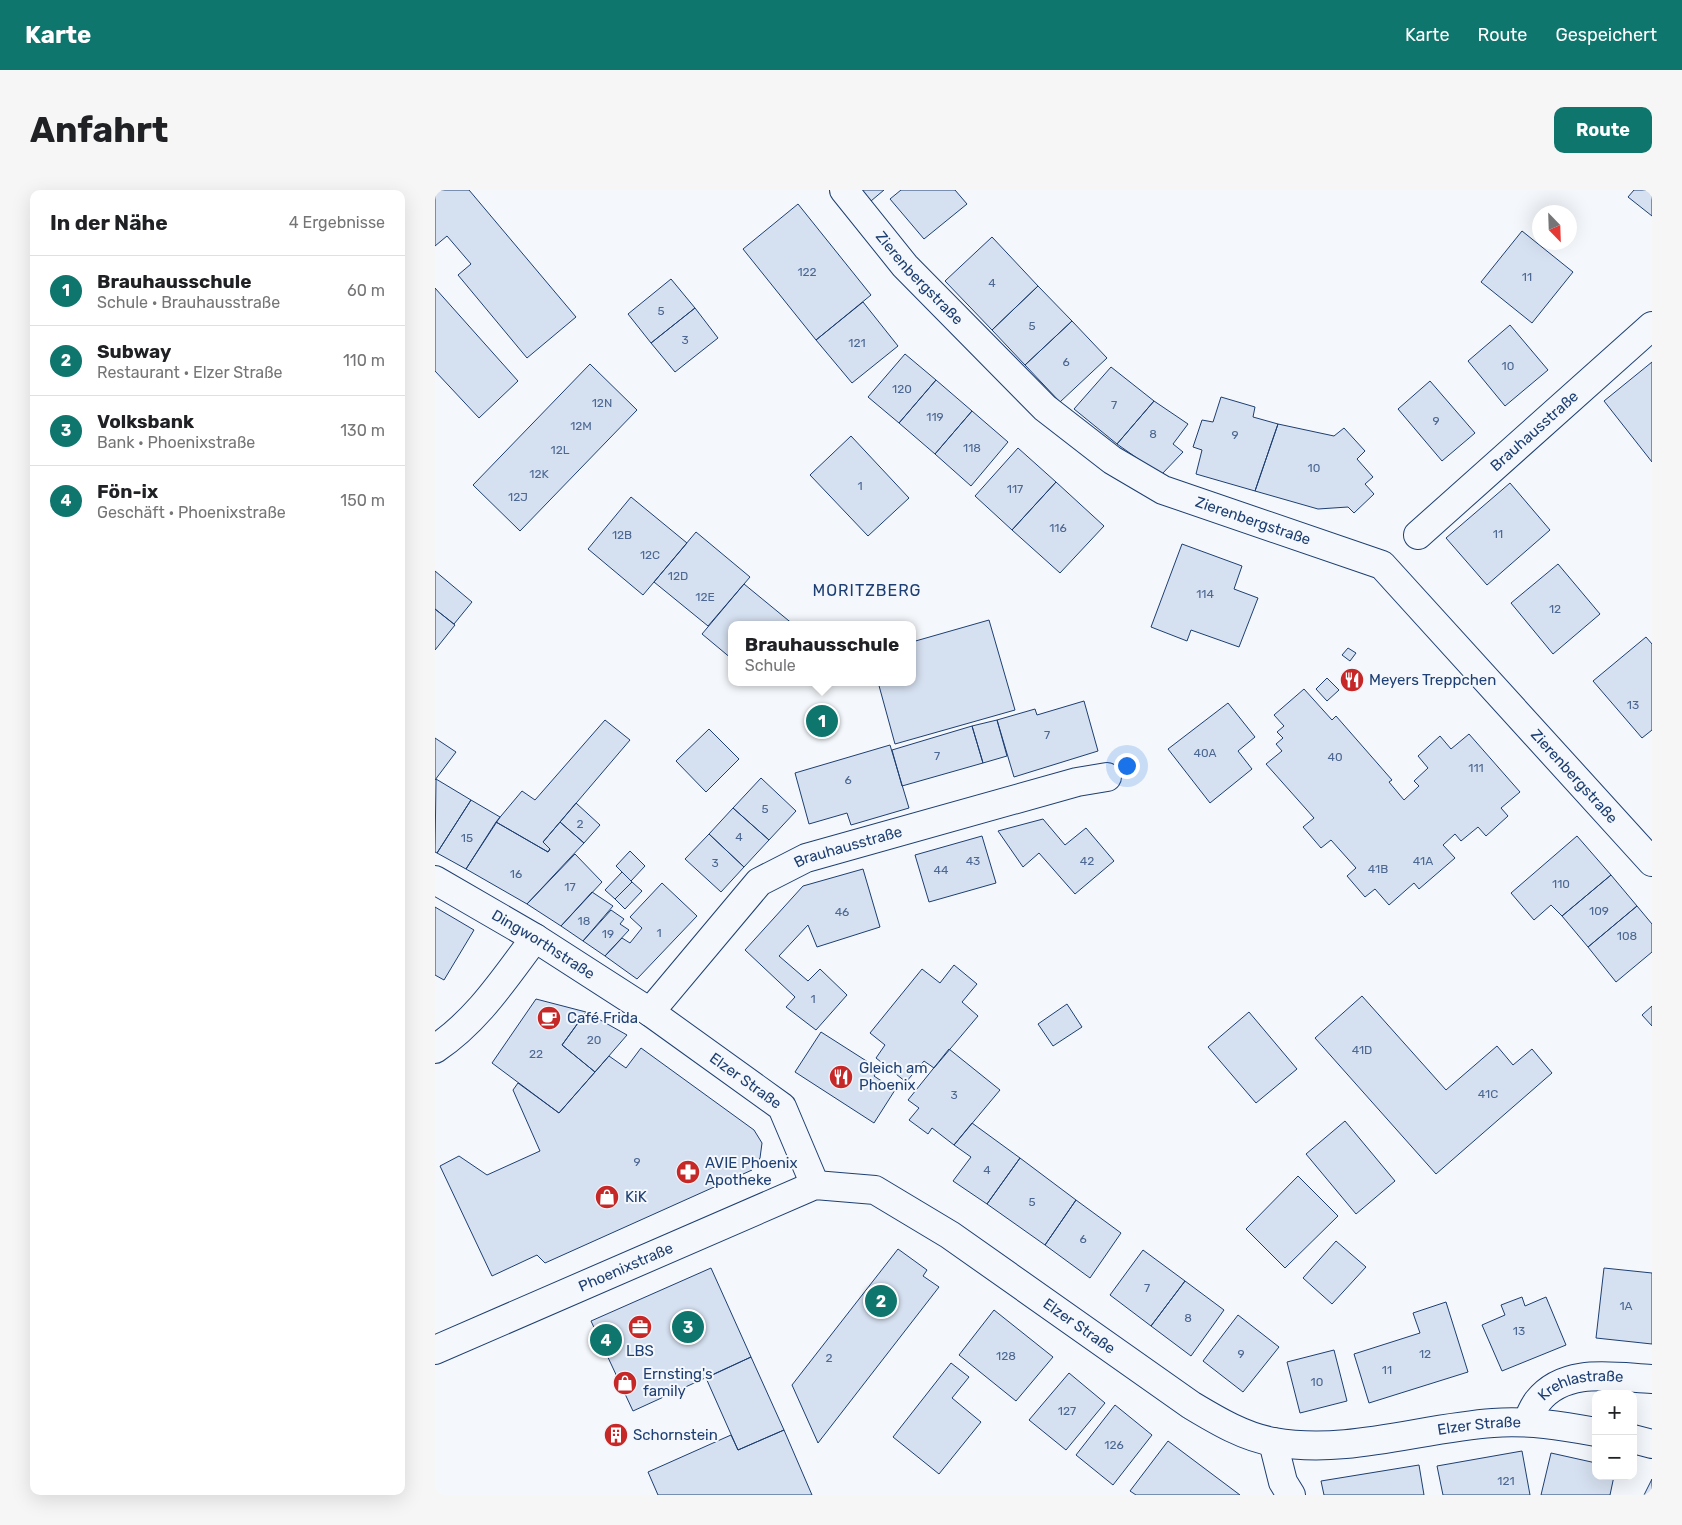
<!DOCTYPE html>
<html lang="de">
<head>
<meta charset="utf-8">
<style>
  :root { --surface:#fff; --page:#f6f6f6; --text:#202124; --muted:#757577; --line:#e0e0e0; --accent:#0f766e }
  body { margin:0; font-family:Rubik,sans-serif; background:var(--page); color:var(--text) }
  .controls { position:absolute; right:15px; bottom:15px; display:grid; overflow:hidden; border-radius:10px; box-shadow:0 5px 20px #0002 }
  .controls button { width:45px; height:45px; display:grid; place-items:center; padding:0; border:0; border-bottom:1px solid var(--line); background:var(--surface); color:var(--text); font:25px sans-serif }
  .compass { position:absolute; left:1097px; top:15px; width:45px; height:45px; border-radius:50%; background:var(--surface); box-shadow:0 5px 20px #0002; rotate:157deg }
  .you { position:absolute; left:691px; top:575px; width:18px; height:18px; margin:-12px; border:4px solid #fff; border-radius:50%; background:#1a73e8; box-shadow:0 0 0 8px #1a73e833 }
  .badge { display:grid; place-items:center; width:32px; height:32px; border-radius:50%; background:var(--accent); color:#fff; font-size:16px; font-weight:700 }
  .pin { position:absolute; translate:-50% -50%; border:2px solid #fff; box-shadow:0 1px 5px #0006 }
  .popup { position:absolute; left:293px; top:431px; width:188px; height:65px; box-sizing:border-box; display:grid; place-content:center; border-radius:10px; background:var(--surface); filter:drop-shadow(0 1px 4px #0005); font-size:16px; white-space:nowrap; color:var(--muted) }
  .popup b { font-size:19px; color:var(--text) }
  .popup::after { content:''; position:absolute; left:50%; top:100%; margin-left:-10px; border:10px solid transparent; border-top-color:var(--surface) }
  .list { margin:0; padding:0; list-style:none }
  h2 { display:flex; justify-content:space-between; align-items:center; height:65px; margin:0; padding:0 20px; font-size:21px }
  h2 small { font-size:16px; font-weight:400; color:var(--muted) }
  .list li { display:grid; grid-template-columns:32px 1fr auto; gap:15px; align-items:center; box-sizing:border-box; height:70px; padding:0 20px; border-top:1px solid var(--line) }
  .list b { display:block; font-size:19px; white-space:nowrap }
  .list p { margin:0; font-size:16px; white-space:nowrap; color:var(--muted) }
  .list em { font-size:16px; font-style:normal; color:var(--muted) }
  .map { position:relative; flex:none; width:1217px; height:1305px; overflow:hidden; border-radius:10px }
  header { display:flex; align-items:center; gap:30px; box-sizing:border-box; height:70px; padding:0 25px; background:var(--accent); color:#fff }
  header strong { font-size:24px }
  nav { display:flex; gap:28px; margin-inline-start:auto; font-size:18px }
  .intro { display:flex; align-items:center; justify-content:space-between; box-sizing:border-box; height:120px; padding:0 30px }
  h1 { margin:0; font-size:35px }
  .button { padding:12px 22px; border-radius:10px; background:var(--accent); color:#fff; font-size:18px; font-weight:700 }
  main { display:flex; gap:30px; padding:0 30px }
  aside { flex:1; background:var(--surface); border-radius:10px; box-shadow:0 5px 20px #0002 }
  .map>svg:first-child { display:block }
</style>
</head>
<body>
<header>
<strong>Karte</strong>
<nav><a>Karte</a><a>Route</a><a>Gespeichert</a></nav>
</header>
<div class="intro"><h1>Anfahrt</h1><a class="button">Route</a></div>
<main>
<aside>
<h2>In der Nähe<small>4 Ergebnisse</small></h2>
<ul class="list">
<li><span class="badge">1</span><div><b>Brauhausschule</b><p>Schule · Brauhausstraße</p></div><em>60 m</em></li>
<li><span class="badge">2</span><div><b>Subway</b><p>Restaurant · Elzer Straße</p></div><em>110 m</em></li>
<li><span class="badge">3</span><div><b>Volksbank</b><p>Bank · Phoenixstraße</p></div><em>130 m</em></li>
<li><span class="badge">4</span><div><b>Fön-ix</b><p>Geschäft · Phoenixstraße</p></div><em>150 m</em></li>
</ul>
</aside>
<div class="map">
<svg width="1217" height="1305" viewBox="0 0 1217 1305">
  <rect width="100%" height="100%" fill="#f4f7fb"/>
  <path fill="#d5e0f0" stroke="#1d3f73" d="M0 0H34L141 127 92 168 23 85 36 74 12 46 0 56Z
    M427 0H449L436 11Z
    M466 0H520L532 14 489 49 455 9Z
    M1199 0H1217V26L1193 7Z
    M363 14 436 105 381 150 308 59Z
    M1087 41 1138 82 1097 133 1046 92Z
    M557 47 603 96 557 140 510 91Z
    M236 89 260 118 216 153 193 124Z
    M603 96 637 131 590 175 557 140Z
    M0 98 83 191 44 228 0 181Z
    M428 112 463 156 417 193 381 150Z
    M260 118 283 148 240 182 216 153Z
    M637 131 672 168 625 212 590 175Z
    M1075 135 1113 180 1070 216 1033 171Z
    M470 164 501 190 464 233 433 207Z
    M1217 172V272L1169 211Z
    M155 174 202 220 85 341 38 295Z
    M676 177 719 211 682 254 639 219Z
    M501 190 537 221 500 264 464 233Z
    M995 191 1040 243 1007 271 963 219Z
    M786 207 820 217 818 227 843 234 820 301 761 284 767 260 758 257 767 230 778 232Z
    M719 211 753 234 738 254 748 262 726 285 682 254Z
    M537 221 573 252 536 296 500 264Z
    M843 234 899 246 909 238 930 261 922 269 938 287 930 294 939 304 919 323 913 317 883 319 820 301Z
    M416 246 474 308 433 346 375 285Z
    M583 258 621 292 577 340 540 306Z
    M621 292 669 336 625 383 577 340Z
    M1075 293 1115 340 1052 395 1011 348Z
    M196 307 252 353 208 405 153 359Z
    M261 342 315 387 273 436 219 392Z
    M747 354 807 376 799 399 823 408 804 457 756 440 752 451 716 437Z
    M1123 374 1165 424 1118 464 1076 413Z
    M0 381 37 412 19 434 0 419Z
    M309 394 359 435H297V469L267 444Z
    M0 419 20 435 0 460Z
    M554 430 580 520 460 554 443 492H477V452Z
    M1211 447 1217 454V540L1207 548 1158 491Z
    M913 458 921 463 915 471 907 465Z
    M892 488 904 500 892 511 881 499Z
    M869 499 897 530 901 526 957 590 954 592 969 610 984 596 979 591 993 578 983 566 1005 546 1016 559 1034 544 1085 602 1066 618 1073 626 1051 646 1043 637 1026 651 1020 644 1008 655 1020 668 984 699 979 693 954 715 940 699 930 707 912 686 921 678 896 650 886 658 868 637 879 628 831 574 847 561 841 554 848 548 842 542 849 536 839 525Z
    M649 511 663 561 579 587 562 530 600 519 602 525Z
    M793 513 820 547 803 561 817 579 775 613 733 559Z
    M170 530 195 550 108 652 115 659 113 662 61 632 87 601 100 610Z
    M562 530 572 566 548 573 537 536Z
    M537 536 548 573 467 596 457 560Z
    M274 539 304 569 271 602 241 571Z
    M0 548 21 562 0 590Z
    M455 555 474 618 416 635 412 623 374 634 360 583Z
    M326 588 361 621 334 650 298 618Z
    M1 589 36 610 2 663 0 662Z
    M36 610 65 627 31 679 2 663Z
    M141 613 165 635 149 653 125 632Z
    M298 618 334 650 309 677 274 644Z
    M608 629 630 655 651 638 679 671 640 704 604 663 588 677 563 641Z
    M61 632 113 662 115 659 108 652 125 632 149 653 92 714 31 679Z
    M274 644 309 677 286 702 250 669Z
    M547 646 561 693 494 712 480 665Z
    M1142 646 1176 685 1127 726 1116 715 1099 730 1076 703Z
    M195 661 210 676 196 691 181 676Z
    M140 664 167 692 126 736 92 714Z
    M428 679 445 737 382 757 373 735 344 766 373 791 385 779 412 805 381 840 351 817 360 807 310 760 368 696Z
    M187 682 197 692 180 709 170 700Z
    M1176 685 1202 716 1153 757 1127 726Z
    M197 692 207 701 190 719 180 709Z
    M227 693 262 726 202 789 170 766 187 748 195 753 207 738 195 727Z
    M157 702 178 716 148 751 126 736Z
    M1202 716 1217 734V762L1181 792 1153 757Z
    M0 717 39 740 9 790 0 785Z
    M176 720 189 729 185 734 194 740 170 766 148 751Z
    M519 775 542 794 527 812 543 826 499 878 489 871 471 892 441 868 450 855 435 843 487 779 505 793Z
    M927 806 1011 900 1062 856 1078 875 1097 859 1117 883 1001 984 880 848Z
    M101 809 151 822 127 855 160 882 124 923 57 873Z
    M632 814 647 837 618 856 603 834Z
    M1217 816V836L1207 825Z
    M151 822 192 845 160 882 127 855Z
    M814 822 862 879 821 913 773 857Z
    M386 842 444 879 439 886 460 900 439 933 360 882Z
    M206 858 319 940 327 953 325 968 317 980 110 1073 102 1065 57 1086 5 976 24 966 52 985 105 961 78 900 83 893 124 923 174 866 191 878Z
    M514 859 565 900 519 955 497 938 493 944 474 930 484 918 473 910Z
    M910 931 960 991 921 1024 871 964Z
    M537 933 585 968 552 1014 518 991 536 967 519 955Z
    M585 968 641 1010 610 1055 552 1014Z
    M863 986 903 1026 850 1078 811 1039Z
    M641 1010 686 1043 655 1088 610 1055Z
    M901 1051 931 1077 897 1114 868 1088Z
    M463 1059 492 1080 488 1086 504 1097 383 1253 357 1195Z
    M708 1060 750 1091 716 1136 675 1105Z
    M276 1078 316 1167 198 1221 156 1131Z
    M1169 1078 1217 1083V1154L1161 1148Z
    M750 1091 789 1120 756 1166 716 1136Z
    M1087 1107 1090 1116 1111 1107 1131 1155 1067 1181 1047 1135 1070 1125 1066 1115Z
    M1011 1112 1033 1182 934 1213 919 1164 985 1143 978 1123Z
    M559 1120 618 1167 581 1211 524 1165Z
    M803 1125 844 1157 808 1202 768 1171Z
    M899 1160 912 1211 865 1223 852 1172Z
    M316 1167 349 1240 303 1260 271 1188Z
    M516 1173 534 1187 517 1208 546 1232 504 1284 458 1247Z
    M634 1183 670 1213 631 1260 594 1230Z
    M680 1215 717 1245 678 1295 641 1265Z
    M174 1245a7 7 0 1 1 14 0a7 7 0 1 1-14 0Z
    M349 1240 377 1305H223L213 1282 296 1245 303 1260Z
    M733 1251 805 1305H701L695 1301Z
    M1087 1261 1095 1305H1008L1002 1276Z
    M1116 1263 1161 1273V1286H1179L1175 1305H1106Z
    M984 1275 989 1305H889L886 1291Z
    M1217 1289V1305H1209Z"/>
  <g fill="none" stroke-linecap="round" stroke-linejoin="round">
    <g stroke="#1d3f73" stroke-width="30">
      <g id="minor">
        <path id="s1" d="M409 0 470 76 610 218 677 270 728 300 947 375 1217 672"/>
        <path id="s2" d="M983 345 1217 136"/>
        <path id="s3" d="M0 690 100 748 215 822 347 917 380 995"/>
        <path id="s4" d="M215 822 324 692 371 668 642 592 672 587"/>
        <path d="M0 859C43 830 69 789 100 748"/>
        <path id="s5" d="M0 1160 380 995 440 1000 515 1045 756 1215C781 1230 809 1247 839 1252 912 1265 986 1238 1058 1233 1092 1230 1128 1236 1161 1242"/>
        <path id="s6" d="M1092 1232C1095 1226 1098 1217 1103 1211 1130 1177 1178 1187 1217 1189"/>
        <path d="M1198 1249 1217 1254"/>
        <path d="M838 1252 848 1292 856 1305"/>
      </g>
    </g>
    <use href="#minor" stroke="#f4f7fb" stroke-width="28"/>
  </g>
  <defs>
    <g id="restaurant-disc" transform="scale(1.25)"><circle r="9.5" fill="#c62828" stroke="#f4f7fb"/><path d="M-5-6h1v4h1v-4h1v4h1v-4h1v5L-1.5 .5V6h-2V.5L-5-1ZM5-6V6H3V1.5H1.5Q1.5-4 5-6Z" fill="#fff"/></g>
    <g id="cafe-disc" transform="scale(1.25)"><circle r="9.5" fill="#c62828" stroke="#f4f7fb"/><path d="M-5.5-4.5H6V0H3Q3 3.5 0 3.5H-2.5Q-5.5 3.5-5.5 0ZM3-3.2v2h1.7v-2ZM-6 4.5H4V6H-6Z" fill="#fff"/></g>
    <g id="pharmacy-disc" transform="scale(1.25)"><circle r="9.5" fill="#c62828" stroke="#f4f7fb"/><path d="M-2-6h4v4h4v4h-4v4h-4v-4h-4v-4h4Z" fill="#fff"/></g>
    <g id="shop-disc" transform="scale(1.25)"><circle r="9.5" fill="#c62828" stroke="#f4f7fb"/><path d="M-5-2.5h2.3a2.7 3.5 0 0 1 5.4 0H5L5.5 6h-11ZM-1.5-2.5h3a1.5 2.3 0 0 0-3 0Z" fill="#fff"/></g>
    <g id="office-disc" transform="scale(1.25)"><circle r="9.5" fill="#c62828" stroke="#f4f7fb"/><path d="M-6-3h4V-5.5h4V-3h4V5H-6ZM-1-4.5V-3h2v-1.5ZM-6 0V1H6V0Z" fill="#fff"/></g>
    <g id="building-disc" transform="scale(1.25)"><circle r="9.5" fill="#c62828" stroke="#f4f7fb"/><path d="M-4-6H4V6H1V3H-1V6H-4ZM-2.5-4.3h1.7v1.8h-1.7ZM.8-4.3h1.7v1.8H.8ZM-2.5-1h1.7V.8h-1.7ZM.8-1h1.7V.8H.8Z" fill="#fff"/></g>
  </defs>
  <g fill-rule="evenodd">
    <use href="#restaurant-disc" x="917" y="490"/>
    <use href="#cafe-disc" x="114" y="828"/>
    <use href="#restaurant-disc" x="406" y="887"/>
    <use href="#pharmacy-disc" x="253" y="982"/>
    <use href="#shop-disc" x="172" y="1007"/>
    <use href="#office-disc" x="205" y="1137"/>
    <use href="#shop-disc" x="190" y="1193"/>
    <use href="#building-disc" x="181" y="1245"/>
  </g>
  <g text-anchor="middle" stroke-width="4" stroke-linejoin="round" paint-order="stroke">
    <g font-size="12" fill="#4b6792">
      <text x="372" y="86">122</text>
      <text x="1092" y="91">11</text>
      <text x="557" y="97">4</text>
      <text x="226" y="125">5</text>
      <text x="597" y="140">5</text>
      <text x="250" y="154">3</text>
      <text x="422" y="157">121</text>
      <text x="631" y="176">6</text>
      <text x="1073" y="180">10</text>
      <text x="467" y="203">120</text>
      <text x="167" y="217">12N</text>
      <text x="679" y="219">7</text>
      <text x="500" y="231">119</text>
      <text x="1001" y="235">9</text>
      <text x="146" y="240">12M</text>
      <text x="718" y="248">8</text>
      <text x="800" y="249">9</text>
      <text x="537" y="262">118</text>
      <text x="125" y="264">12L</text>
      <text x="879" y="282">10</text>
      <text x="104" y="288">12K</text>
      <text x="425" y="300">1</text>
      <text x="580" y="303">117</text>
      <text x="83" y="311">12J</text>
      <text x="623" y="342">116</text>
      <text x="1063" y="348">11</text>
      <text x="187" y="349">12B</text>
      <text x="215" y="369">12C</text>
      <text x="243" y="390">12D</text>
      <text x="770" y="408">114</text>
      <text x="270" y="411">12E</text>
      <text x="1120" y="423">12</text>
      <text x="1198" y="519">13</text>
      <text x="612" y="549">7</text>
      <text x="770" y="567">40A</text>
      <text x="502" y="570">7</text>
      <text x="900" y="571">40</text>
      <text x="1041" y="582">111</text>
      <text x="413" y="594">6</text>
      <text x="330" y="623">5</text>
      <text x="145" y="638">2</text>
      <text x="304" y="651">4</text>
      <text x="32" y="652">15</text>
      <text x="538" y="675">43</text>
      <text x="652" y="675">42</text>
      <text x="988" y="675">41A</text>
      <text x="280" y="677">3</text>
      <text x="943" y="683">41B</text>
      <text x="506" y="684">44</text>
      <text x="81" y="688">16</text>
      <text x="1126" y="698">110</text>
      <text x="135" y="701">17</text>
      <text x="1164" y="725">109</text>
      <text x="407" y="726">46</text>
      <text x="149" y="735">18</text>
      <text x="224" y="747">1</text>
      <text x="173" y="748">19</text>
      <text x="1192" y="750">108</text>
      <text x="378" y="813">1</text>
      <text x="159" y="854">20</text>
      <text x="927" y="864">41D</text>
      <text x="101" y="868">22</text>
      <text x="1053" y="908">41C</text>
      <text x="519" y="909">3</text>
      <text x="202" y="976">9</text>
      <text x="552" y="984">4</text>
      <text x="597" y="1016">5</text>
      <text x="648" y="1053">6</text>
      <text x="712" y="1102">7</text>
      <text x="1191" y="1120">1A</text>
      <text x="753" y="1132">8</text>
      <text x="1084" y="1145">13</text>
      <text x="806" y="1168">9</text>
      <text x="990" y="1168">12</text>
      <text x="571" y="1170">128</text>
      <text x="394" y="1172">2</text>
      <text x="952" y="1184">11</text>
      <text x="882" y="1196">10</text>
      <text x="632" y="1225">127</text>
      <text x="679" y="1259">126</text>
      <text x="1071" y="1295">121</text>
    </g>
    <g font-size="15" fill="#1d3f73" stroke="#f4f7fb">
      <text dy="5" stroke="none"><textPath href="#s1" startOffset="116">Zierenbergstraße</textPath></text>
      <text dy="5" stroke="none"><textPath href="#s2" startOffset="156">Brauhausstraße</textPath></text>
      <text dy="5" stroke="none"><textPath href="#s1" startOffset="536">Zierenbergstraße</textPath></text>
      <text dy="5" stroke="none"><textPath href="#s1" startOffset="958">Zierenbergstraße</textPath></text>
      <text dy="5" stroke="none"><textPath href="#s4" startOffset="266">Brauhausstraße</textPath></text>
      <text dy="5" stroke="none"><textPath href="#s3" startOffset="126">Dingworthstraße</textPath></text>
      <text dy="5" stroke="none"><textPath href="#s3" startOffset="370">Elzer Straße</textPath></text>
      <text dy="5" stroke="none"><textPath href="#s5" startOffset="208">Phoenixstraße</textPath></text>
      <text dy="5" stroke="none"><textPath href="#s5" startOffset="720">Elzer Straße</textPath></text>
      <text dy="5" stroke="none"><textPath href="#s6" startOffset="72">Krehlastraße</textPath></text>
      <text dy="5" stroke="none"><textPath href="#s5" startOffset="1155">Elzer Straße</textPath></text>
    </g>
    <g font-size="15" fill="#1d3f73" stroke="#f4f7fb" text-anchor="start">
      <text x="934" y="495">Meyers Treppchen</text>
      <text x="132" y="833">Café Frida</text>
      <text x="424" y="883">Gleich am<tspan x="424" dy="17">Phoenix</tspan></text>
      <text x="270" y="978">AVIE Phoenix<tspan x="270" dy="17">Apotheke</tspan></text>
      <text x="190" y="1012">KiK</text>
      <text x="205" y="1166" text-anchor="middle">LBS</text>
      <text x="208" y="1189">Ernsting's<tspan x="208" dy="17">family</tspan></text>
      <text x="198" y="1250">Schornstein</text>
    </g>
    <g font-size="16" letter-spacing="1" fill="#1d3f73" stroke="#f4f7fb">
      <text x="432" y="406">MORITZBERG</text>
    </g>
  </g>
</svg>
<div class="controls">
<button>+</button>
<button>−</button>
</div>
<svg class="compass" viewBox="-18 -18 36 36"><path d="M0-13l5 13h-10z" fill="#e53935"/><path d="M0 13l5-13h-10z" fill="#757577"/></svg>
<div class="you"></div>
<div class="pin badge" style="left:387px;top:531px">1</div>
<div class="popup"><b>Brauhausschule</b>Schule</div>
<div class="pin badge" style="left:446px;top:1111px">2</div>
<div class="pin badge" style="left:253px;top:1137px">3</div>
<div class="pin badge" style="left:171px;top:1150px">4</div>
</div>
</main>
</body>
</html>
